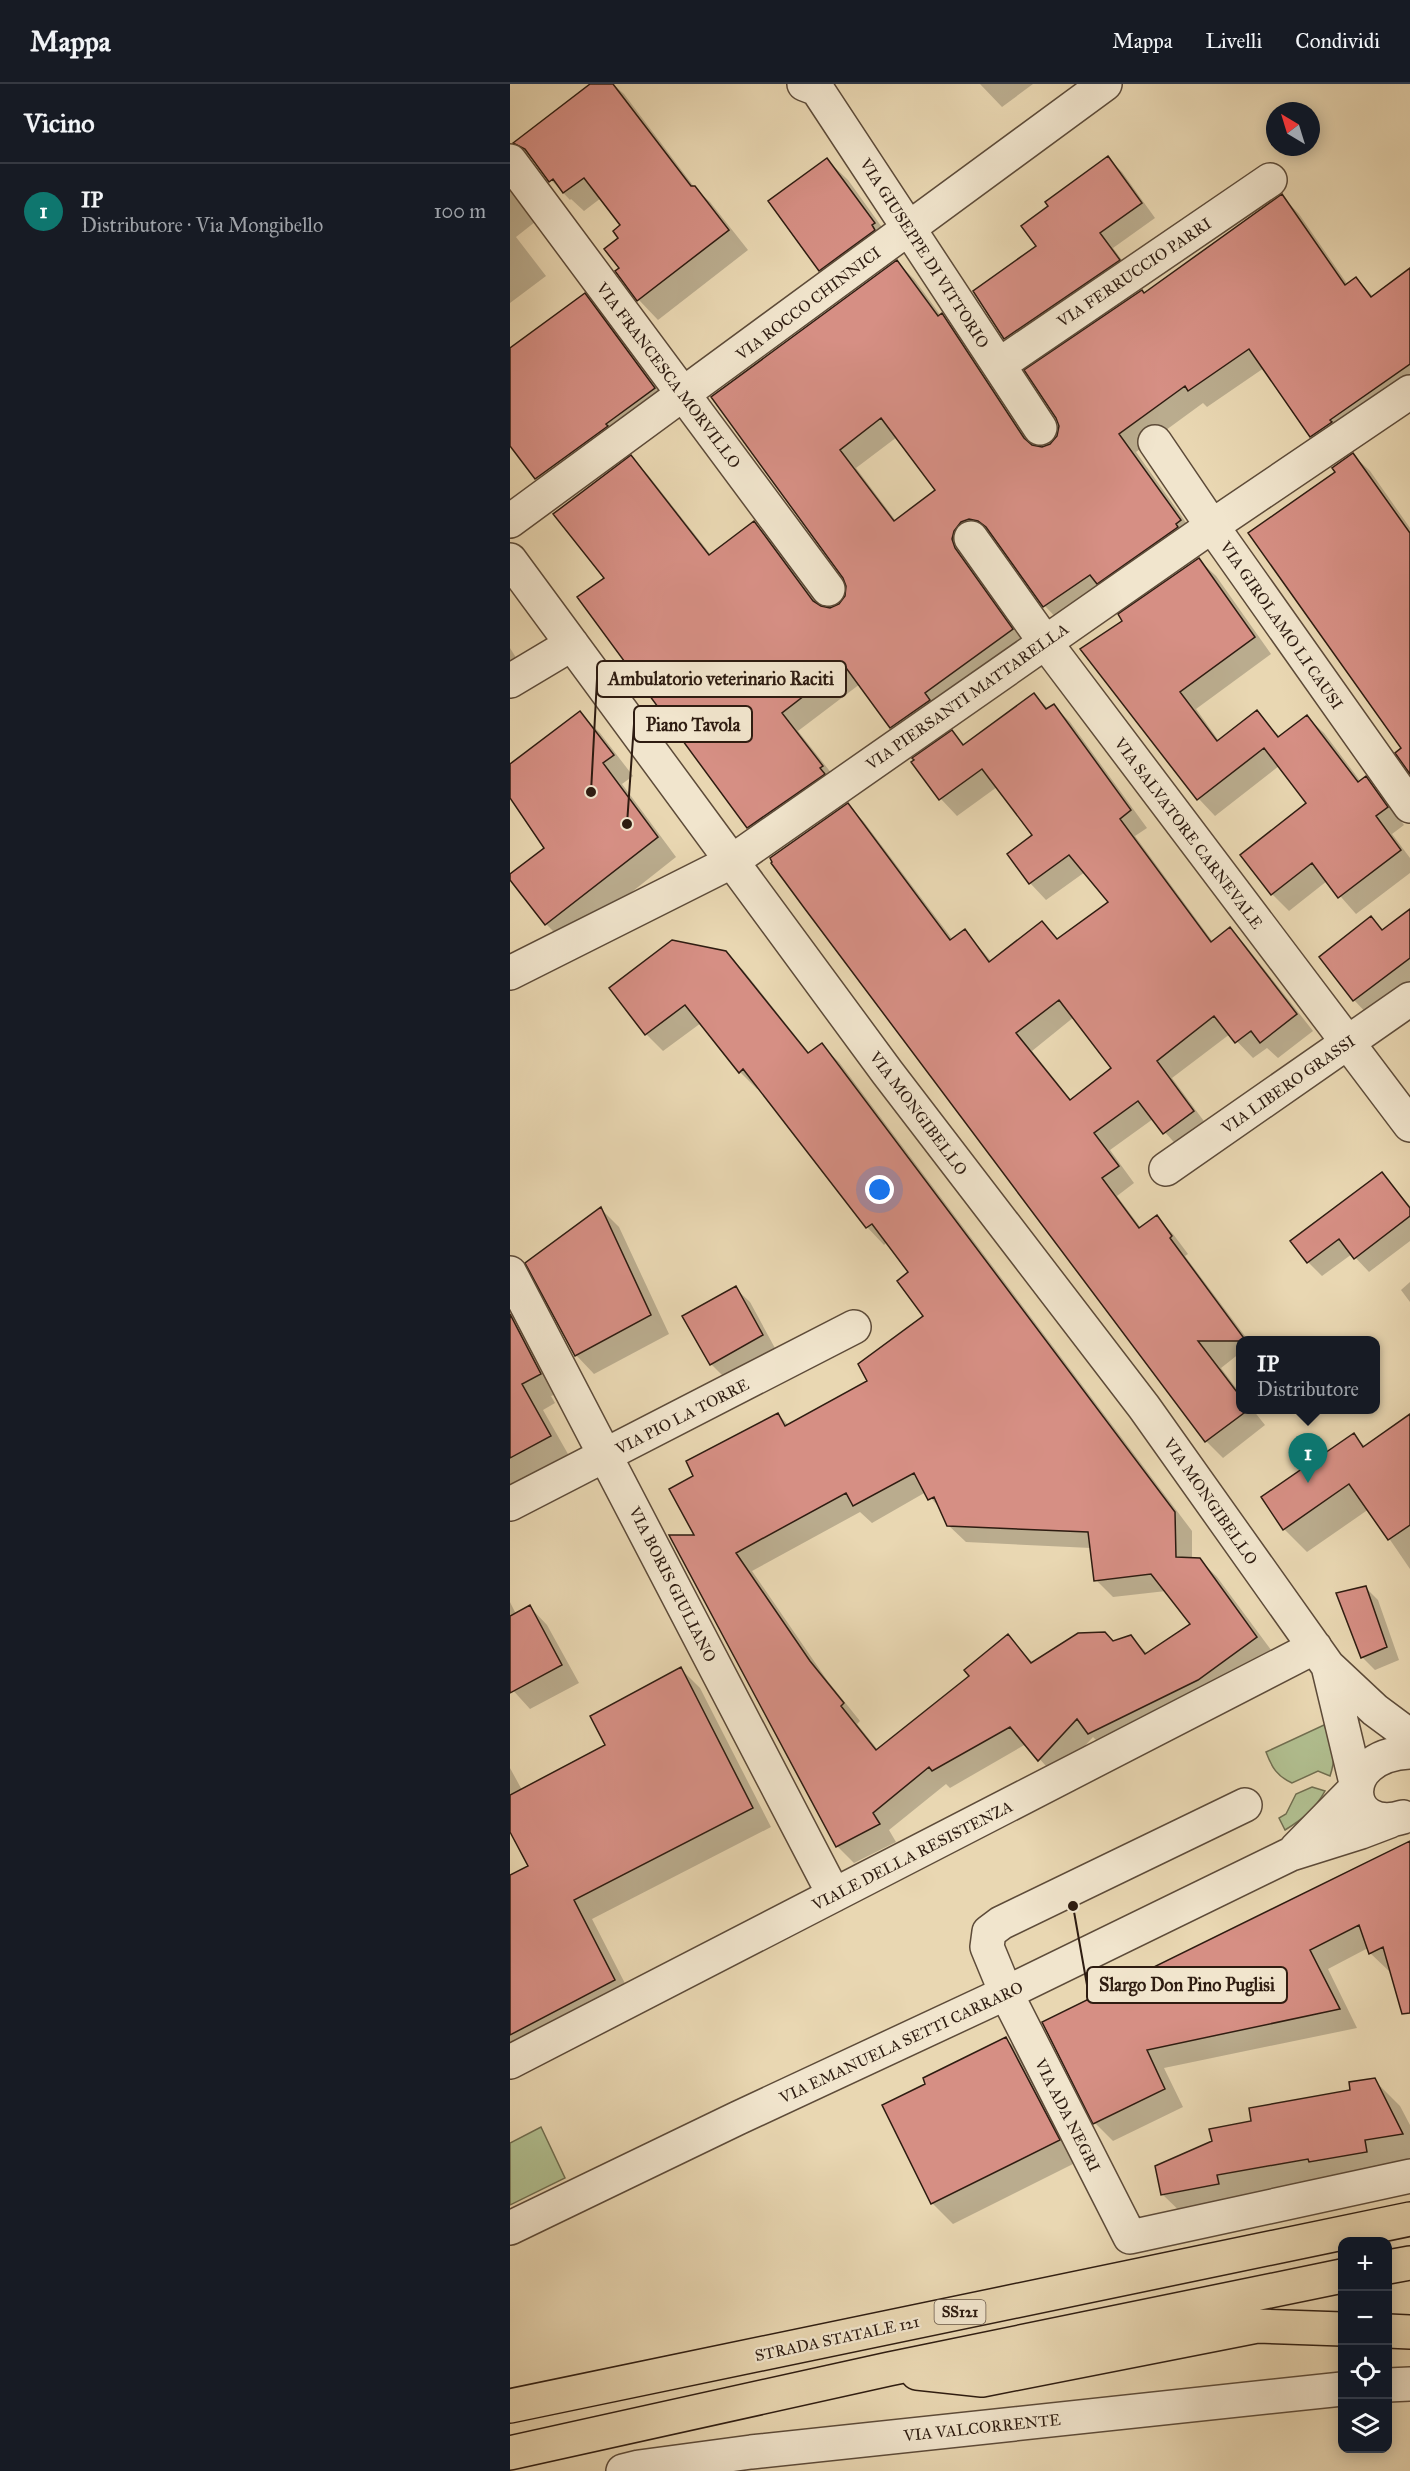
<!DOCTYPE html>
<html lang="it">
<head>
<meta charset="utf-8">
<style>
  :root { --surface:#171b24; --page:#20242c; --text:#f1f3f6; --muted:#9ea1a6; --line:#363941; --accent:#0f766e }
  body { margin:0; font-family:"IM FELL Great Primer",serif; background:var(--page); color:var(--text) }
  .controls { position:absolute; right:18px; bottom:18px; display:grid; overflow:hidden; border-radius:12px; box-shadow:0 3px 15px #0003 }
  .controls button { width:54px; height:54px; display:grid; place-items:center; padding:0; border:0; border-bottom:2px solid var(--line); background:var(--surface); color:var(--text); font:30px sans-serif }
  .compass { position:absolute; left:756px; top:18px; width:54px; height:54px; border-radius:50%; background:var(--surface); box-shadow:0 3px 15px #0003; rotate:322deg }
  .you { position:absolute; left:370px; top:1106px; width:21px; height:21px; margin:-15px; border:4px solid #fff; border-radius:50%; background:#1a73e8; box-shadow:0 0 0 9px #1a73e833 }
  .badge { display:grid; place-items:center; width:39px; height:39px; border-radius:50%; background:var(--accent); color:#fff; font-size:20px; font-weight:700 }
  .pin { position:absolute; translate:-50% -50px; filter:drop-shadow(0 2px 3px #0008) }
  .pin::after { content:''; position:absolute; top:32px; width:21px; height:18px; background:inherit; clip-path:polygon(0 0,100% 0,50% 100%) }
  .popup { position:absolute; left:726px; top:1252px; width:144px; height:78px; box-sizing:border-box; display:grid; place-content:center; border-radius:12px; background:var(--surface); filter:drop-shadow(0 2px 4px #0005); font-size:20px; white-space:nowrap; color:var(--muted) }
  .popup b { font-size:22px; color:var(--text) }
  .popup::after { content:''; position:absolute; left:50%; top:100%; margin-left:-12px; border:12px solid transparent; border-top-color:var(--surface) }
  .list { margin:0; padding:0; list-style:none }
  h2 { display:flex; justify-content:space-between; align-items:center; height:78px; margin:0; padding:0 24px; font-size:26px }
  h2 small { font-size:20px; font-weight:400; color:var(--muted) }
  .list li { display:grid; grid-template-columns:39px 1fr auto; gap:18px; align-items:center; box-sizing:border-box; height:96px; padding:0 24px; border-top:2px solid var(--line) }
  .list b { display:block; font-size:22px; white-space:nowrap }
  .list p { margin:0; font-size:20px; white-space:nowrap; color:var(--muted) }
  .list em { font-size:20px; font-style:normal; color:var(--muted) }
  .icon { flex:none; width:33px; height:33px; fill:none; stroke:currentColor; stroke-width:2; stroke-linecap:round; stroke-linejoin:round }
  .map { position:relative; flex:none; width:900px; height:2387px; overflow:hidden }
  header { display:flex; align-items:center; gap:36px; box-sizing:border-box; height:84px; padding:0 30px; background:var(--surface); border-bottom:2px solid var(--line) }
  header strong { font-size:28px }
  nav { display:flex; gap:33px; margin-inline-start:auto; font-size:21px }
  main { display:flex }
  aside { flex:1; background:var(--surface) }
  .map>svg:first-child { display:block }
</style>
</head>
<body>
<header>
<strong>Mappa</strong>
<nav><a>Mappa</a><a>Livelli</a><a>Condividi</a></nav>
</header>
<main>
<aside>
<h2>Vicino<small></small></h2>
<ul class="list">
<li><span class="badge">1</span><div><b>IP</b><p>Distributore · Via Mongibello</p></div><em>100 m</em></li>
</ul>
</aside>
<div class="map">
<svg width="900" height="2387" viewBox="0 0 900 2387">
  <rect width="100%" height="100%" fill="#e9d7b2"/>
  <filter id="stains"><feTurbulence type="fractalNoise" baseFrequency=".00333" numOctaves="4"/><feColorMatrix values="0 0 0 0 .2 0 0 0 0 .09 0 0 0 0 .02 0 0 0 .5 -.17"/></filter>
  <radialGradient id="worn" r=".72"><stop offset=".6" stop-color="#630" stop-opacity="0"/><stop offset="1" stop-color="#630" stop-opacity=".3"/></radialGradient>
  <path fill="#b1bf90" stroke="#706e50" stroke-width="1.5" d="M814 1641C824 1661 827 1671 820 1692L808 1687 782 1699C767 1692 762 1684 756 1668Z
    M802 1703 815 1707C805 1725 793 1735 775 1746L769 1734 776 1730 786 1710Z
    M31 2043 55 2094 0 2121V2059Z"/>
  <path fill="#0003" fill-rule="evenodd" d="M82 0H103L114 10 185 104 200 118 238 166 148 236 129 216 107 188 111 185 110 154 112 141 91 114 74 127 61 115 60 116 6 59Z
    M470 0H523L492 23Z
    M598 74 612 88 645 134 603 164 623 191 509 268 495 254 528 163Z
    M317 76 338 96 384 160 330 207 310 186Z
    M0 102 25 138 6 153 36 192 0 219Z
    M772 112 789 130 838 201 846 195 864 213 900 186V310L819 369 801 352 754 284 697 323 693 319 626 368 687 454 552 540 535 522 485 454 478 452 519 563 399 660 381 643 350 600 288 647 330 700 256 760 238 743 96 494 121 373 138 391 201 471 244 439 261 456 312 524 321 525 331 521 337 512 338 502 334 493 203 314 387 178 404 195 431 232 449 249 525 363 532 364 541 361 548 354 635 211ZM387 353 427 407 386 437 346 384Z
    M75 211 91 228 160 321 43 411 26 394 0 359V266Z
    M843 371 860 387 900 444V687L827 388Z
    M689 476 706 492 761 570 686 625 709 657 746 628 770 653 797 633 814 649 851 698 856 694 872 711 894 741 882 750 900 774V789L846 830 817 797 779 827 762 810 798 719 769 682 705 732 689 715 573 565 615 537Z
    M0 564 10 580 0 587Z
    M524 611 539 625 544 622 560 638 637 744 625 752 703 858 720 845 736 862 803 947 768 974 757 964 743 974 720 950 662 994 699 1044 671 1066 643 1035 600 1066 624 1099 607 1112 631 1144 646 1133 663 1150 678 1170 675 1172 738 1256H730V1269L711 1284 730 1309V1326H743L755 1341 713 1374 696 1357 338 721 354 738 443 856 455 847 482 878 532 839 549 856 600 818 575 788 536 816 520 799 524 752 487 703 447 732 431 715 403 679 442 648 455 661ZM564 933 603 984 562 1017 522 967Z
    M70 629 90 649 123 692 112 700 166 773 56 860 36 840 0 792 60 780Z
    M900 826V902L860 933 844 916 811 873 861 834 873 847Z
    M215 869 233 886 300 970 311 961 329 978 682 1447V1475L690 1476 707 1493 764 1570 596 1666 583 1653 546 1693 516 1660 440 1704 436 1700 379 1746 386 1758 344 1779 327 1762 186 1453 185 1392 268 1330 279 1342 359 1297 415 1232 400 1188 377 1158 374 1161 357 1143 249 1003 247 1005 230 988 191 939 153 967 136 950 101 904ZM416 1408 432 1427 438 1441 456 1458 581 1464 586 1496 603 1513 656 1507 682 1541 638 1570 620 1552 523 1579 498 1552 461 1592 368 1666 347 1640 350 1637 317 1596 242 1487 350 1428 362 1439Z
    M872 1090 900 1122V1157L859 1188 842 1170 812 1192 798 1178Z
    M91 1125 109 1143 159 1250 84 1290 66 1271Z
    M900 1198V1218L891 1206Z
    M225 1204 240 1218 266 1266 215 1294 201 1280Z
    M0 1218 49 1309 41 1312 45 1319 33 1326 58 1370 0 1402Z
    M900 1335V1485L859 1425 797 1468 774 1445 843 1351 856 1363Z
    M855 1503 868 1516 889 1576 865 1586 852 1573Z
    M0 1518 6 1530 20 1523 37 1541 69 1599 20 1625 0 1603Z
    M171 1585 190 1604 261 1743 82 1835 123 1915 0 1979V1793L20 1782 0 1745V1684L12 1706 97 1661Z
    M900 1759V1893L886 1884 879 1887 860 1869 858 1864 818 1885 847 1944 654 1984 673 2023 603 2057 585 2039 534 1938Z
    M496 1955 517 1975 569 2077 443 2140 422 2119 417 2000Z
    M864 1996 890 2022 900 2041V2079L679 2136 652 2110Z"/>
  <path fill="#d68f84" stroke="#2e1c11" stroke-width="1.5" fill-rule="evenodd" d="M80 0H103L181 102H185L219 146 127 217 105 187 109 184 94 165 108 154 103 147 110 141 74 94 53 109 43 95 39 98 15 65 3 59Z
    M598 72 632 119 590 149 610 176 494 255 463 207 526 162 511 142 538 122 535 118Z
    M317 74 365 139 362 141 365 146 309 187 258 117Z
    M772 110 835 201 846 193 861 213 900 184V280L820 336 822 338 800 353 739 265 678 307 675 302 609 350 671 436 666 440 668 443 587 500 580 491 533 523 476 443 468 437 459 435 451 438 444 447 442 455 445 464 503 545 415 609 420 616 380 644 334 581 272 629 313 682 310 684 315 690 237 744 67 513 94 494 43 430 121 371 199 471 244 437 303 517 311 522 320 524 329 520 335 512 336 502 333 494 201 313 387 176 428 232 432 229 514 354 522 361 532 363 540 360 547 352 549 342 546 334 514 286 632 206 634 209ZM371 334 425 406 384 437 330 366Z
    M75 209 145 304 96 340 98 342 25 395 0 362V264Z
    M843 369 900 449V690L885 669 891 664 738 449 825 388 822 384Z
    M689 474 745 553 670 608 707 657 747 626 768 653 797 631 848 698 856 692 878 723 866 732 891 766 828 814 802 779 761 811 730 771 796 719 754 664 687 716 570 565 612 537 608 530Z
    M524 609 536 625 544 620 621 726 610 735 701 858 720 843 787 930 750 959 741 947 725 959 704 932 647 977 684 1027 653 1050 628 1017 584 1049 609 1082 592 1094 629 1144 647 1131 662 1152 660 1154 736 1257H688L730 1312V1326H738L695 1358 295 825 261 779 262 778 260 774 338 719 440 856 455 845 479 878 532 837 547 855 598 818 559 771 519 800 497 770 522 751 472 685 429 716 401 678 404 676 402 674 442 646 453 661ZM549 916 601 984 560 1016 506 949Z
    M70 627 104 671 93 679 148 753 35 841 0 796V790L34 764 0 714V680Z
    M900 825V874L843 917 809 873 861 832 872 846Z
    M162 856 216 867 298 969 312 959 665 1428 666 1473 690 1474 747 1553 688 1596 578 1650 567 1635 528 1677 500 1643 422 1687 419 1683 363 1729 370 1740 326 1763 159 1451H184L159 1405 183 1392 176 1377 268 1329 275 1342 357 1297 348 1280 413 1232 387 1197 398 1188 362 1140 356 1144 233 985 229 989 175 921 135 951 99 904ZM404 1389 418 1416 424 1413 437 1442 578 1448 584 1497 641 1490 680 1540 635 1570 621 1551 603 1557 595 1548 568 1549 521 1579 498 1550 454 1586 459 1592 366 1666 331 1622 334 1619 300 1577 226 1469 336 1409 343 1422Z
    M872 1088 900 1124V1132L844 1175 829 1155 797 1179 780 1157Z
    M91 1123 141 1231 65 1272 15 1179Z
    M226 1202 253 1251 200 1281 172 1232Z
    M0 1230 31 1290 12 1300 41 1352 0 1374Z
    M900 1330V1441L878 1456 839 1400 773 1446 751 1413 844 1349 853 1363Z
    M856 1502 877 1563 851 1574 826 1509Z
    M20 1521 52 1581 0 1609V1532Z
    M171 1583 243 1724 64 1816 105 1896 0 1951V1791L18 1782 0 1748V1711L95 1661 80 1632Z
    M900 1757V1929L892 1930 873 1863 859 1870 849 1841 800 1866 830 1925 637 1966 655 2005 583 2040 532 1938Z
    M496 1953 550 2056 421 2120 372 2021 415 2000 413 1994Z
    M865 1994 893 2050 855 2056 857 2068 799 2078 798 2075 707 2091 709 2100 651 2111 645 2082 702 2057 699 2045 741 2037 739 2024 840 2006 839 1998Z"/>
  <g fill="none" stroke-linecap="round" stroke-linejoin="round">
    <g stroke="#5d4b39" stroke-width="36">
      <path id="minor" d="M294 0 307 5 530 344
        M0 77 318 505
        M489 281 760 96
        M645 358 702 442 900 722
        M0 437 595 0
        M461 454 535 558 900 1041
        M0 476 377 988 634 1323 818 1582 865 1626 892 1646 900 1655
        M0 597 62 560
        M0 889 221 778 702 442 900 308
        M656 1085 900 915
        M0 1189 324 1811
        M0 1420 344 1243
        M818 1582 846 1699
        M735 1721 491 1839 479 1848 477 1863 496 1909 620 2153 900 2092
        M893 1733C836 1751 824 1672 900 1668
        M786 1765 846 1704
        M0 1978 805 1563
        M0 2144 228 2034 496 1909 781 1770 851 1748 880 1737
        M878 2301 900 2300
        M113 2387 129 2383 241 2368 832 2305"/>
    </g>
    <g stroke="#2e1c11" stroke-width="36">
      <path id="major" d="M878 2183 900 2179
        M878 2247 900 2248
        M407 2289 472 2296 747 2242 832 2245
        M0 2322 900 2135
        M0 2369 379 2285 832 2192"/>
    </g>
    <use href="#minor" stroke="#f1e5cd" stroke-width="33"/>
    <use href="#major" stroke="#e9d7b2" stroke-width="33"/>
  </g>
  <g text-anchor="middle" stroke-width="4.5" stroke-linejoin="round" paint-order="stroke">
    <rect fill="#f1e5cd" stroke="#685849" stroke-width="1.5" x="424.5" y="2216" width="51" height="24" rx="4.5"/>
    <g font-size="15" font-weight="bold" fill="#2e1c11">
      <text x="450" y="2233">SS121</text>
    </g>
    <g font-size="16" fill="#2e1c11" stroke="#f1e5cd">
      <text transform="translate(415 169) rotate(57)" y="6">VIA GIUSEPPE DI VITTORIO</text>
      <text transform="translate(624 188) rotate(-34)" y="6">VIA FERRUCCIO PARRI</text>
      <text transform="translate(298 219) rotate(-37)" y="6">VIA ROCCO CHINNICI</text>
      <text transform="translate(159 291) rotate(53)" y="6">VIA FRANCESCA MORVILLO</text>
      <text transform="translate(772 541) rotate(55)" y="6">VIA GIROLAMO LI CAUSI</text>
      <text transform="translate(457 612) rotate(-35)" y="6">VIA PIERSANTI MATTARELLA</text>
      <text transform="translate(679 749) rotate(53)" y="6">VIA SALVATORE CARNEVALE</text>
      <text transform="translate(778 1000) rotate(-35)" y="6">VIA LIBERO GRASSI</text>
      <text transform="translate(409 1029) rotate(53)" y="6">VIA MONGIBELLO</text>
      <text transform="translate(172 1332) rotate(-27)" y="6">VIA PIO LA TORRE</text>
      <text transform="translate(701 1417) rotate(55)" y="6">VIA MONGIBELLO</text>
      <text transform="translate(163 1500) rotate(63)" y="6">VIA BORIS GIULIANO</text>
      <text transform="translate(402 1771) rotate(-27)" y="6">VIALE DELLA RESISTENZA</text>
      <text transform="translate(391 1958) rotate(-25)" y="6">VIA EMANUELA SETTI CARRARO</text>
      <text transform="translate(558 2031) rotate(63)" y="6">VIA ADA NEGRI</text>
      <text transform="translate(327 2254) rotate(-12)" y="6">STRADA STATALE 121</text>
      <text transform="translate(472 2343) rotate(-6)" y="6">VIA VALCORRENTE</text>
    </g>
  </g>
  <path fill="none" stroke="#2e1c11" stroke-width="2" d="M81 708L87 595M117 740L124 640M563 1822L577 1901"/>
  <g fill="#2e1c11" stroke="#f1e5cd" stroke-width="2">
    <circle cx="81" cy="708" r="6"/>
    <circle cx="117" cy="740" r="6"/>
    <circle cx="563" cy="1822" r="6"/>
  </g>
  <g fill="#f1e5cd" stroke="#2e1c11" stroke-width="2">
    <rect x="87" y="577" width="249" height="36" rx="6"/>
    <rect x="124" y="622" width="118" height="36" rx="6"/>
    <rect x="577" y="1883" width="200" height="36" rx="6"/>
  </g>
  <g font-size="18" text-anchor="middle" font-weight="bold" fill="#2e1c11">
    <text x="211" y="601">Ambulatorio veterinario Raciti</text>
    <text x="183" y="647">Piano Tavola</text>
    <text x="677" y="1907">Slargo Don Pino Puglisi</text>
  </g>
  <rect width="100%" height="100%" filter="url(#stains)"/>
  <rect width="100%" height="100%" fill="url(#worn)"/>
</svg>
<div class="controls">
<button>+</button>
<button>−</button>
<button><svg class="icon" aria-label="locate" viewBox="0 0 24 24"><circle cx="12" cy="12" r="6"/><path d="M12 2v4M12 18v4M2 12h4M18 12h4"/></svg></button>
<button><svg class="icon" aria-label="layers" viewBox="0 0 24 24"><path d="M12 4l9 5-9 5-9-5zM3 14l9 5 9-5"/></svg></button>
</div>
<svg class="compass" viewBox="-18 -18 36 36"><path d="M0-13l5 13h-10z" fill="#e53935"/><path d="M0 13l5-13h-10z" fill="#9ea1a6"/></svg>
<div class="you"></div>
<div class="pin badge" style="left:798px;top:1399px">1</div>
<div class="popup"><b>IP</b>Distributore</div>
</div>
</main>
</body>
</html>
